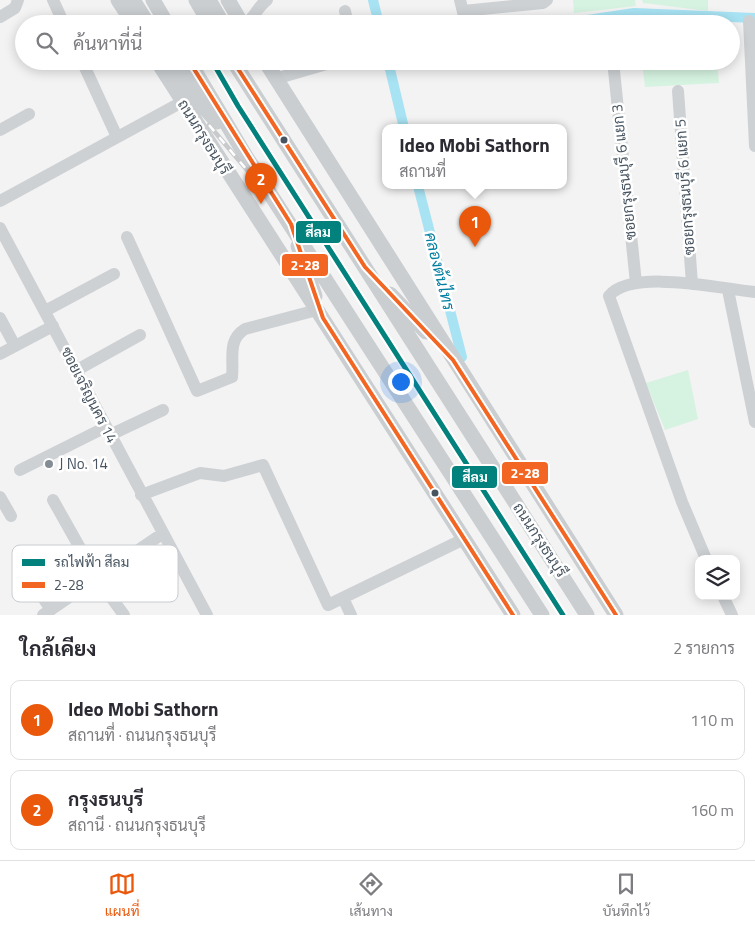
<!DOCTYPE html>
<html lang="th">
<head>
<meta charset="utf-8">
<style>
  :root { --surface:#fff; --page:#f2f2f3; --text:#2b2b33; --muted:#7c7c81; --line:#e1e1e2; --accent:#ea580c }
  body { margin:0; font-family:"Titillium Web",Sarabun,sans-serif; background:var(--page); color:var(--text) }
  .controls { position:absolute; right:15px; bottom:15px; display:grid; overflow:hidden; border-radius:10px; box-shadow:0 2px 12px #0003 }
  .controls button { width:45px; height:45px; display:grid; place-items:center; padding:0; border:0; border-bottom:1px solid var(--line); background:var(--surface); color:var(--text); font:25px sans-serif }
  .you { position:absolute; left:400px; top:381px; width:18px; height:18px; margin:-12px; border:4px solid #fff; border-radius:50%; background:#1a73e8; box-shadow:0 0 0 8px #1a73e833 }
  .badge { display:grid; place-items:center; width:32px; height:32px; border-radius:50%; background:var(--accent); color:#fff; font-size:16px; font-weight:700 }
  .pin { position:absolute; translate:-50% -41px; filter:drop-shadow(0 1px 2px #0008) }
  .pin::after { content:''; position:absolute; top:26px; width:18px; height:15px; background:inherit; clip-path:polygon(0 0,100% 0,50% 100%) }
  .popup { position:absolute; left:382px; top:124px; width:185px; height:65px; box-sizing:border-box; display:grid; place-content:center; border-radius:10px; background:var(--surface); filter:drop-shadow(0 1px 4px #0005); font-size:16px; white-space:nowrap; color:var(--muted) }
  .popup b { font-size:19px; color:var(--text) }
  .popup::after { content:''; position:absolute; left:50%; top:100%; margin-left:-10px; border:10px solid transparent; border-top-color:var(--surface) }
  .list { margin:0; padding:0; list-style:none }
  h2 { display:flex; justify-content:space-between; align-items:center; height:65px; margin:0; padding:0 20px; font-size:21px }
  h2 small { font-size:16px; font-weight:400; color:var(--muted) }
  .list li { display:grid; grid-template-columns:32px 1fr auto; gap:15px; align-items:center; box-sizing:border-box; height:80px; margin:0 10px 10px; padding:0 10px; border:1px solid var(--line); border-radius:10px }
  .list b { display:block; font-size:19px; white-space:nowrap }
  .list p { margin:0; font-size:16px; white-space:nowrap; color:var(--muted) }
  .list em { font-size:16px; font-style:normal; color:var(--muted) }
  .icon { flex:none; width:28px; height:28px; fill:none; stroke:currentColor; stroke-width:2; stroke-linecap:round; stroke-linejoin:round }
  .map { position:relative; flex:none; width:755px; height:615px; overflow:hidden }
  .search { position:absolute; background:var(--surface); box-shadow:0 2px 12px #0003; left:15px; right:15px; top:15px; height:55px; display:flex; align-items:center; gap:12px; box-sizing:border-box; padding:0 18px; border-radius:28px; color:var(--muted); font-size:19px }
  .sheet { height:245px; background:var(--surface) }
  nav { display:flex; justify-content:space-around; align-items:center; box-sizing:border-box; height:70px; border-top:1px solid var(--line); background:var(--surface); font-size:14px; color:var(--muted) }
  nav a { display:grid; justify-items:center; gap:2px }
  nav .on { color:var(--accent) }
  .map>svg:first-child { display:block }
</style>
</head>
<body>
<div class="map">
<svg width="755" height="615" viewBox="0 0 755 615">
  <rect width="100%" height="100%" fill="#f3f3f3"/>
  <path fill="#d6f3e1" d="M573 0H635L636 6 574 13Z
    M642 0H708V11L643 3Z
    M642 61H717L719 83 645 87Z
    M688 370 698 419 665 430 646 383Z"/>
  <g fill="none" stroke-linecap="round" stroke-linejoin="round">
    <path stroke="#a8e3f3" stroke-width="10" d="M373 0 379 24
      M561 24 634 13 755 18
      M388 61 404 128
      M418 186 462 357"/>
    <path stroke="#ced1d4" stroke-width="12" d="M53 0 64 24
      M460 0 466 24
      M345 11 348 24
      M463 11 543 3 547 0
      M0 17 15 8 18 0
      M749 21 755 146
      M245 24C255 18 257 7 267 0
      M82 61 117 137
      M613 61 636 283
      M275 79 337 61
      M678 91 692 284
      M0 130 29 114
      M0 201 182 102
      M0 228 207 615
      M127 237 197 391 232 377C234 359 227 340 245 329L317 310
      M728 290 755 422
      M45 311 114 274
      M0 318 15 346
      M0 354 53 326
      M77 370 140 335
      M110 435 163 410
      M20 470 106 427
      M141 495 200 473 224 476 263 465 328 605 464 539
      M0 497 11 516
      M53 500 97 578 124 615
      M706 559 682 502 609 296C632 268 722 289 755 292
      M20 562 51 610
      M723 596 732 615
      M343 598 351 615
      M43 615 162 534"/>
    <path stroke="#caced1" stroke-width="15" d="M118 0 134 24
      M133 0 148 24
      M153 0 167 24
      M196 0 210 24
      M209 0 223 24
      M228 0 242 24
      M157 61 513 615
      M171 61 194 96 217 122
      M189 61 247 158 542 615
      M233 61 587 615
      M265 61 616 615
      M298 246 315 296
      M390 294 426 332"/>
    <g stroke="#c8cacc" stroke-width="4.5">
      <path id="rail" d="M209 125 252 176"/>
    </g>
    <use href="#rail" stroke="#fff" stroke-width="2.5" stroke-dasharray="8" stroke-linecap="butt"/>
    <g stroke="#fff" stroke-width="8">
      <path id="bus-1" d="M189 61 291 224 323 318 513 615
        M233 61 365 267 453 360 616 615"/>
    </g>
    <use href="#bus-1" stroke="#f26522" stroke-width="4"/>
    <g stroke="#fff" stroke-width="9">
      <path id="metro-1" d="M212 61 238 106 563 615"/>
    </g>
    <use href="#metro-1" stroke="#02817d" stroke-width="5"/>
  </g>
  <g fill="#485561" stroke="#fff" stroke-width="2">
    <circle cx="284" cy="140" r="4.5"/>
    <circle cx="435" cy="493" r="4.5"/>
  </g>
  <circle fill="#848c94" stroke="#fff" stroke-width="2" cx="49" cy="464" r="5"/>
  <g text-anchor="middle" stroke-width="5" stroke-linejoin="round" paint-order="stroke">
    <g font-size="15" fill="#485561" stroke="#fff">
      <text transform="translate(204 137) rotate(58)" y="5">ถนนกรุงธนบุรี</text>
      <text transform="translate(624 172) rotate(-96)" y="5">ซอยกรุงธนบุรี 6 แยก 3</text>
      <text transform="translate(685 187) rotate(-94)" y="5">ซอยกรุงธนบุรี 6 แยก 5</text>
      <text transform="translate(89 395) rotate(63)" y="5">ซอยเจริญนคร 14</text>
      <text transform="translate(540 540) rotate(57)" y="5">ถนนกรุงธนบุรี</text>
    </g>
    <g font-size="15" fill="#485561" stroke="#fff" text-anchor="start">
      <text x="59" y="469">J No. 14</text>
    </g>
    <g font-size="16" font-style="italic" fill="#037fa1" stroke="#fff">
      <text transform="translate(440 271) rotate(76)" y="6">คลองต้นไทร</text>
    </g>
  </g>
  <rect x="12" y="545" width="166" height="57" rx="8" fill="#fff" stroke="#c8ccd0" stroke-width="1"/>
  <rect x="22" y="559" width="23" height="7" fill="#02817d"/>
  <rect x="22" y="582" width="23" height="6" fill="#f26522"/>
  <g font-size="14" fill="#485561">
    <text x="54" y="567">รถไฟฟ้า สีลม</text>
    <text x="54" y="590">2-28</text>
  </g>
  <g stroke="#fff" stroke-width="2">
    <rect x="295" y="220" width="47" height="24" rx="5" fill="#02817d"/>
    <rect x="281" y="253" width="48" height="24" rx="5" fill="#f26522"/>
    <rect x="501" y="461" width="48" height="24" rx="5" fill="#f26522"/>
    <rect x="451" y="465" width="47" height="24" rx="5" fill="#02817d"/>
  </g>
  <g font-size="14" text-anchor="middle" font-weight="bold" fill="#fff">
    <text x="318" y="237">สีลม</text>
    <text x="305" y="270">2-28</text>
    <text x="525" y="478">2-28</text>
    <text x="475" y="482">สีลม</text>
  </g>
</svg>
<div class="controls">
<button><svg class="icon" aria-label="layers" viewBox="0 0 24 24"><path d="M12 4l9 5-9 5-9-5zM3 14l9 5 9-5"/></svg></button>
</div>
<div class="you"></div>
<div class="pin badge" style="left:475px;top:247px">1</div>
<div class="popup"><b>Ideo Mobi Sathorn</b>สถานที่</div>
<div class="pin badge" style="left:261px;top:204px">2</div>
<div class="search"><svg class="icon" aria-label="search" viewBox="0 0 24 24"><circle cx="10" cy="10" r="6"/><path d="M15 15l6 6"/></svg>ค้นหาที่นี่</div>
</div>
<section class="sheet">
<h2>ใกล้เคียง<small>2 รายการ</small></h2>
<ul class="list">
<li><span class="badge">1</span><div><b>Ideo Mobi Sathorn</b><p>สถานที่ · ถนนกรุงธนบุรี</p></div><em>110 m</em></li>
<li><span class="badge">2</span><div><b>กรุงธนบุรี</b><p>สถานี · ถนนกรุงธนบุรี</p></div><em>160 m</em></li>
</ul>
</section>
<nav>
<a class="on"><svg class="icon" aria-label="map" viewBox="0 0 24 24"><path d="M3 6l6-2 6 2 6-2v14l-6 2-6-2-6 2zM9 4v14M15 6v14"/></svg>แผนที่</a>
<a><svg class="icon" aria-label="directions" viewBox="0 0 24 24"><path d="M12 3l9 9-9 9-9-9zM9 14v-3h6M13 9l2 2-2 2"/></svg>เส้นทาง</a>
<a><svg class="icon" aria-label="saved" viewBox="0 0 24 24"><path d="M7 4h10v16l-5-4-5 4z"/></svg>บันทึกไว้</a>
</nav>
</body>
</html>
